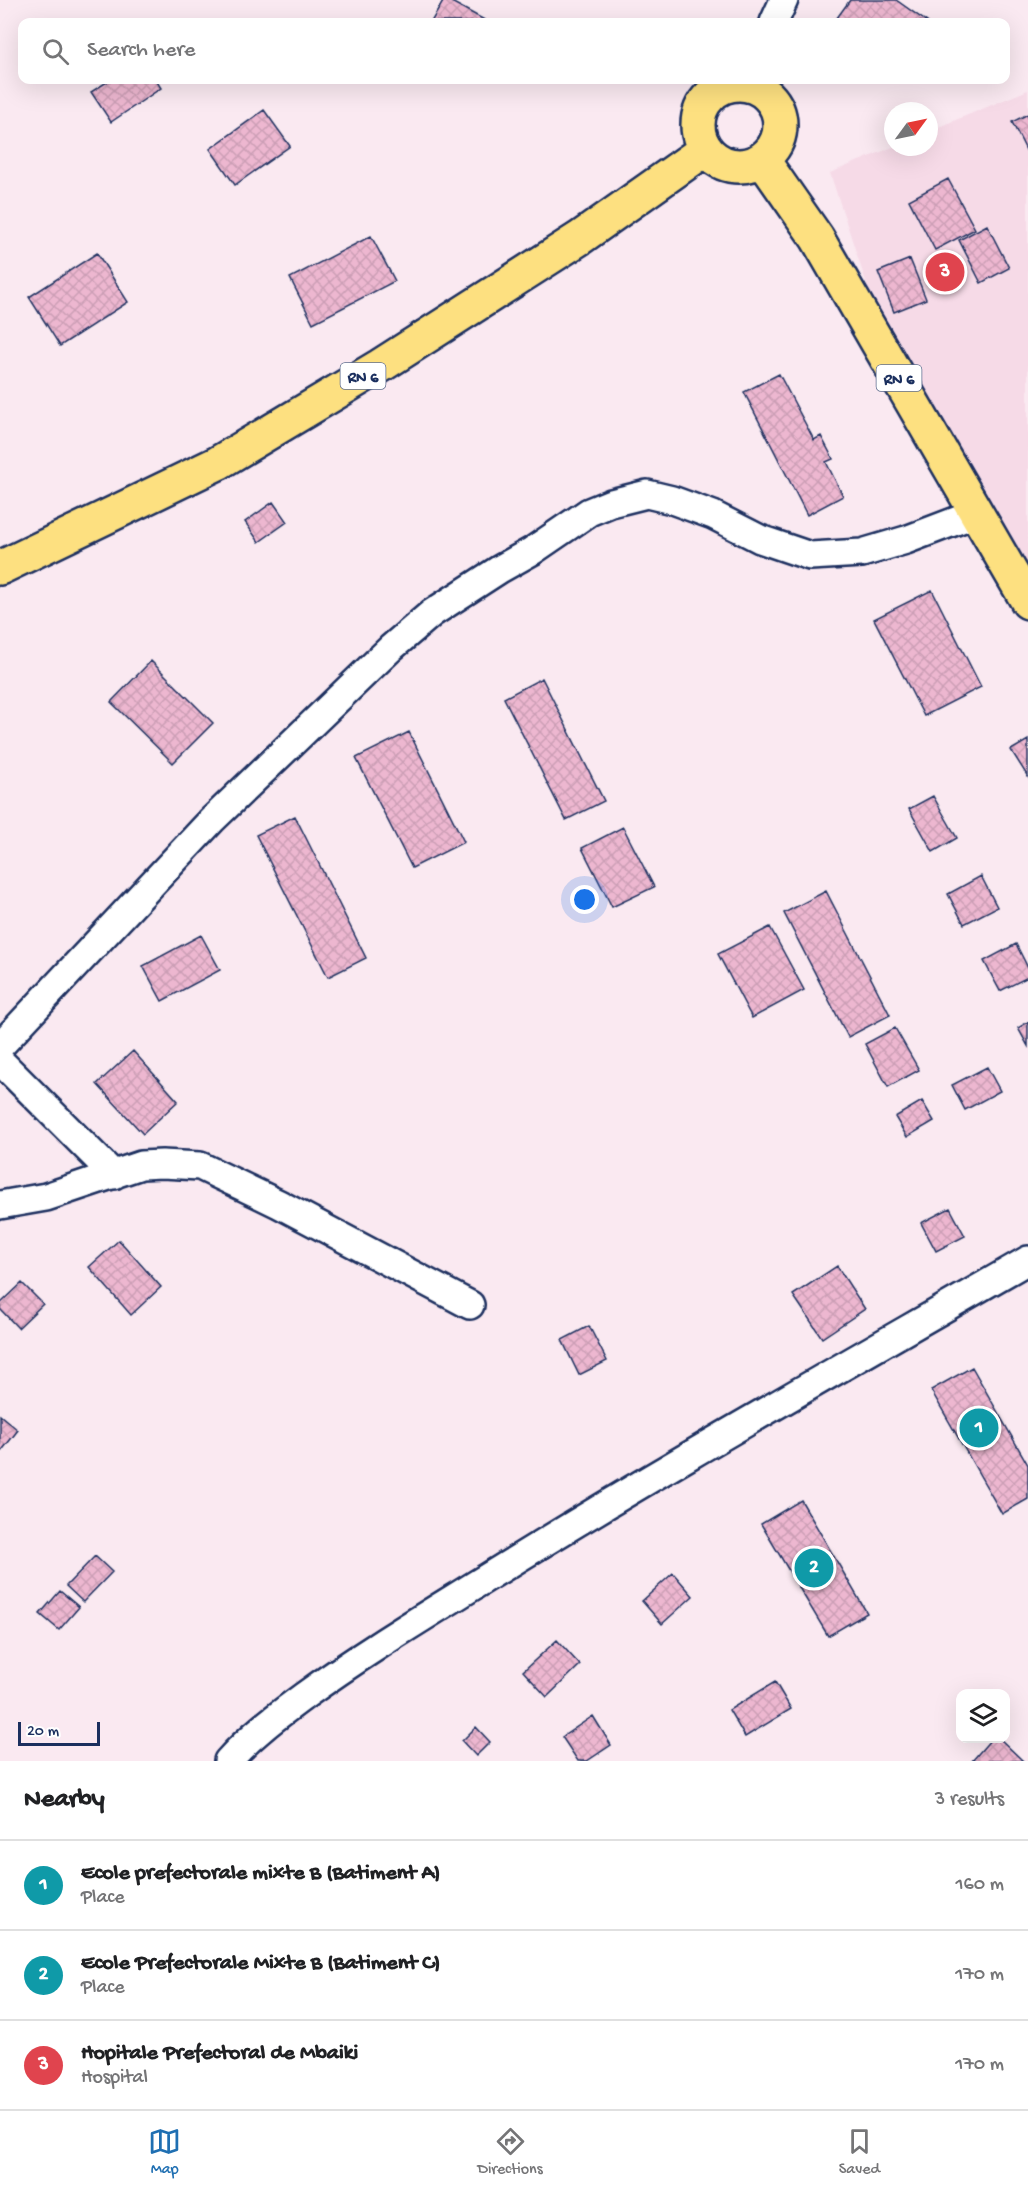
<!DOCTYPE html>
<html lang="en">
<head>
<meta charset="utf-8">
<style>
  :root { --surface:#fff; --page:#f6f6f6; --text:#202124; --muted:#757577; --line:#e0e0e0; --accent:#1f6fb2 }
  body { margin:0; font-family:"Gochi Hand",sans-serif; background:var(--page); color:var(--text) }
  .controls { position:absolute; right:18px; bottom:18px; display:grid; overflow:hidden; border-radius:12px; box-shadow:0 6px 24px #0002 }
  .controls button { width:54px; height:54px; display:grid; place-items:center; padding:0; border:0; border-bottom:2px solid var(--line); background:var(--surface); color:var(--text); font:30px sans-serif }
  .compass { position:absolute; left:884px; top:102px; width:54px; height:54px; border-radius:50%; background:var(--surface); box-shadow:0 6px 24px #0002; rotate:57deg }
  .scale { position:absolute; left:18px; bottom:15px; width:82px; box-sizing:border-box; padding-left:6px; border:3px solid #1b2f5e; border-top:0; font-size:16px; line-height:21px; white-space:nowrap; color:#1b2f5e; -webkit-text-stroke:4px #fff; paint-order:stroke }
  .you { position:absolute; left:585px; top:900px; width:21px; height:21px; margin:-15px; border:4px solid #fff; border-radius:50%; background:#1a73e8; box-shadow:0 0 0 9px #1a73e833 }
  .badge { display:grid; place-items:center; width:39px; height:39px; border-radius:50%; background:var(--accent); color:#fff; font-size:20px; font-weight:700 }
  .pin { position:absolute; translate:-50% -50%; border:3px solid #fff; box-shadow:0 2px 6px #0006 }
  .list { margin:0; padding:0; list-style:none }
  h2 { display:flex; justify-content:space-between; align-items:center; height:78px; margin:0; padding:0 24px; font-size:26px }
  h2 small { font-size:20px; font-weight:400; color:var(--muted) }
  .list li { display:grid; grid-template-columns:39px 1fr auto; gap:18px; align-items:center; box-sizing:border-box; height:90px; padding:0 24px; border-top:2px solid var(--line) }
  .list b { display:block; font-size:22px; white-space:nowrap }
  .list p { margin:0; font-size:20px; white-space:nowrap; color:var(--muted) }
  .list em { font-size:20px; font-style:normal; color:var(--muted) }
  .icon { flex:none; width:33px; height:33px; fill:none; stroke:currentColor; stroke-width:2; stroke-linecap:round; stroke-linejoin:round }
  .map { position:relative; flex:none; width:1028px; height:1761px; overflow:hidden }
  .search { position:absolute; background:var(--surface); box-shadow:0 6px 24px #0002; left:18px; right:18px; top:18px; height:66px; display:flex; align-items:center; gap:15px; box-sizing:border-box; padding:0 21px; border-radius:12px; color:var(--muted); font-size:22px }
  .sheet { height:348px; background:var(--surface) }
  nav { display:flex; justify-content:space-around; align-items:center; box-sizing:border-box; height:84px; border-top:2px solid var(--line); background:var(--surface); font-size:16px; color:var(--muted) }
  nav a { display:grid; justify-items:center; gap:3px }
  nav .on { color:var(--accent) }
  .map>svg:first-child { display:block }
</style>
</head>
<body>
<div class="map">
<svg width="1028" height="1761" viewBox="0 0 1028 1761">
  <defs>
    <pattern id="building-cross-hatch" width="8" height="8" patternUnits="userSpaceOnUse" patternTransform="scale(1.5)"><rect width="8" height="8" fill="#edb7d0"/><path d="M0 0l8 8M0 8l8-8" fill="none" stroke="#cb9eb5"/></pattern>
  </defs>
  <rect width="100%" height="100%" fill="#fae9f1"/>
  <filter id="ink" filterUnits="userSpaceOnUse"><feTurbulence type="fractalNoise" baseFrequency=".0167" numOctaves="2"/><feDisplacementMap in="SourceGraphic" scale="12" xChannelSelector="R" yChannelSelector="G"/><feConvolveMatrix kernelMatrix="1 2 1 2 8 2 1 2 1" color-interpolation-filters="sRGB"/></filter>
  <g filter="url(#ink)">
    <path fill="#f6dae7" d="M1028 90V567L995 513 895 370 830 173 893 147H929V131Z"/>
    <path fill="url(#building-cross-hatch)" stroke="#1b2f5e" stroke-width="1.5" d="M444 0H448L488 22H431Z
      M850 0H896L927 22H834Z
      M110 80H156L161 88 111 122 91 92Z
      M264 110 290 146 235 185 210 149Z
      M1028 114V154L1012 122Z
      M948 179 975 229 935 250 909 200Z
      M987 225 1009 268 981 283 959 240Z
      M371 236 395 281 313 323 290 278Z
      M97 253 128 302 60 346 29 297Z
      M910 259 926 299 894 312 878 272Z
      M779 374 814 440 821 436 833 459 826 462 843 496 807 515 744 392Z
      M273 502 287 522 259 542 245 522Z
      M932 590 981 687 924 716 874 619Z
      M151 661 213 723 173 763 111 702Z
      M542 678 604 801 566 820 504 698Z
      M409 732 464 842 412 868 356 758Z
      M1028 740V777L1011 750Z
      M933 796 957 838 933 852 909 809Z
      M295 816 366 958 328 977 256 835Z
      M623 827 654 887 612 907 582 848Z
      M981 876 997 907 964 924 948 894Z
      M826 891 890 1015 848 1037 784 913Z
      M770 927 804 990 752 1018 718 954Z
      M201 935 220 970 162 1001 143 966Z
      M1016 944 1028 968V977L1000 991 984 961Z
      M1028 1022V1046L1018 1028Z
      M895 1028 919 1070 888 1087 865 1044Z
      M133 1051 178 1101 143 1134 97 1084Z
      M987 1067 1000 1091 965 1110 952 1085Z
      M922 1101 934 1121 907 1137 895 1117Z
      M950 1208 965 1236 936 1251 921 1223Z
      M119 1240 161 1287 131 1315 89 1267Z
      M837 1266 865 1309 822 1338 793 1295Z
      M22 1283 43 1304 18 1328 0 1309V1304Z
      M589 1326 607 1361 579 1375 562 1340Z
      M972 1367 1028 1465V1499L1002 1514 931 1390Z
      M0 1415 18 1430 0 1453Z
      M801 1500 867 1613 828 1636 761 1524Z
      M95 1556 112 1572 83 1602 66 1586Z
      M673 1573 693 1596 662 1624 642 1601Z
      M60 1591 79 1607 59 1630 40 1614Z
      M557 1640 580 1665 547 1697 523 1671Z
      M775 1682 791 1709 745 1737 729 1710Z
      M593 1716 611 1745 587 1761H578L562 1737Z
      M476 1727 490 1742 476 1756 462 1741Z
      M992 1738H999L1023 1761H972Z"/>
    <g fill="none" stroke-linecap="round" stroke-linejoin="round">
      <g stroke="#1b2f5e" stroke-width="32">
        <path id="minor" d="M774 22 784 0
          M747 84 749 80
          M0 1046 212 820 391 648 432 613 500 569 532 551 589 512 611 503 647 494 672 500 713 515 760 539 810 556 862 553 906 540 977 513
          M0 1061 114 1175
          M0 1205 46 1197 141 1165 162 1164 200 1166 279 1204 470 1305
          M228 1761C250 1736 277 1716 304 1696 359 1656 417 1621 475 1585 656 1472 843 1367 1028 1260"/>
      </g>
      <g stroke="#1b2f5e" stroke-width="38">
        <path id="major" d="M698 125a41 41 0 1 1 82 0a41 41 0 1 1-82 0Z
          M762 159 817 238 1028 602
          M0 568 218 463 380 366 580 238 706 149"/>
      </g>
      <use href="#minor" stroke="#fff" stroke-width="27"/>
      <use href="#major" stroke="#fde080" stroke-width="33"/>
    </g>
  </g>
  <g text-anchor="middle" stroke-width="5" stroke-linejoin="round" paint-order="stroke">
    <g fill="#fff" stroke="#5f6d8e" stroke-width="1.5">
      <rect x="340.5" y="363" width="45" height="26" rx="4.5"/>
      <rect x="876.5" y="365" width="45" height="26" rx="4.5"/>
    </g>
    <g font-size="16" font-weight="bold" fill="#1b2f5e">
      <text x="363" y="382">RN 6</text>
      <text x="899" y="384">RN 6</text>
    </g>
  </g>
</svg>
<div class="controls">
<button><svg class="icon" aria-label="layers" viewBox="0 0 24 24"><path d="M12 4l9 5-9 5-9-5zM3 14l9 5 9-5"/></svg></button>
</div>
<svg class="compass" viewBox="-18 -18 36 36"><path d="M0-13l5 13h-10z" fill="#e53935"/><path d="M0 13l5-13h-10z" fill="#757577"/></svg>
<div class="scale">20 m</div>
<div class="you"></div>
<div class="pin badge" style="left:979px;top:1428px;background:#0f9aa8">1</div>
<div class="pin badge" style="left:814px;top:1568px;background:#0f9aa8">2</div>
<div class="pin badge" style="left:945px;top:272px;background:#e0444e">3</div>
<div class="search"><svg class="icon" aria-label="search" viewBox="0 0 24 24"><circle cx="10" cy="10" r="6"/><path d="M15 15l6 6"/></svg>Search here</div>
</div>
<section class="sheet">
<h2>Nearby<small>3 results</small></h2>
<ul class="list">
<li><span class="badge" style="background:#0f9aa8">1</span><div><b>Ecole prefectorale mixte B (Batiment A)</b><p>Place</p></div><em>160 m</em></li>
<li><span class="badge" style="background:#0f9aa8">2</span><div><b>Ecole Prefectorale Mixte B (Batiment C)</b><p>Place</p></div><em>170 m</em></li>
<li><span class="badge" style="background:#e0444e">3</span><div><b>Hopitale Prefectoral de Mbaiki</b><p>Hospital</p></div><em>170 m</em></li>
</ul>
</section>
<nav>
<a class="on"><svg class="icon" aria-label="map" viewBox="0 0 24 24"><path d="M3 6l6-2 6 2 6-2v14l-6 2-6-2-6 2zM9 4v14M15 6v14"/></svg>Map</a>
<a><svg class="icon" aria-label="directions" viewBox="0 0 24 24"><path d="M12 3l9 9-9 9-9-9zM9 14v-3h6M13 9l2 2-2 2"/></svg>Directions</a>
<a><svg class="icon" aria-label="saved" viewBox="0 0 24 24"><path d="M7 4h10v16l-5-4-5 4z"/></svg>Saved</a>
</nav>
</body>
</html>
